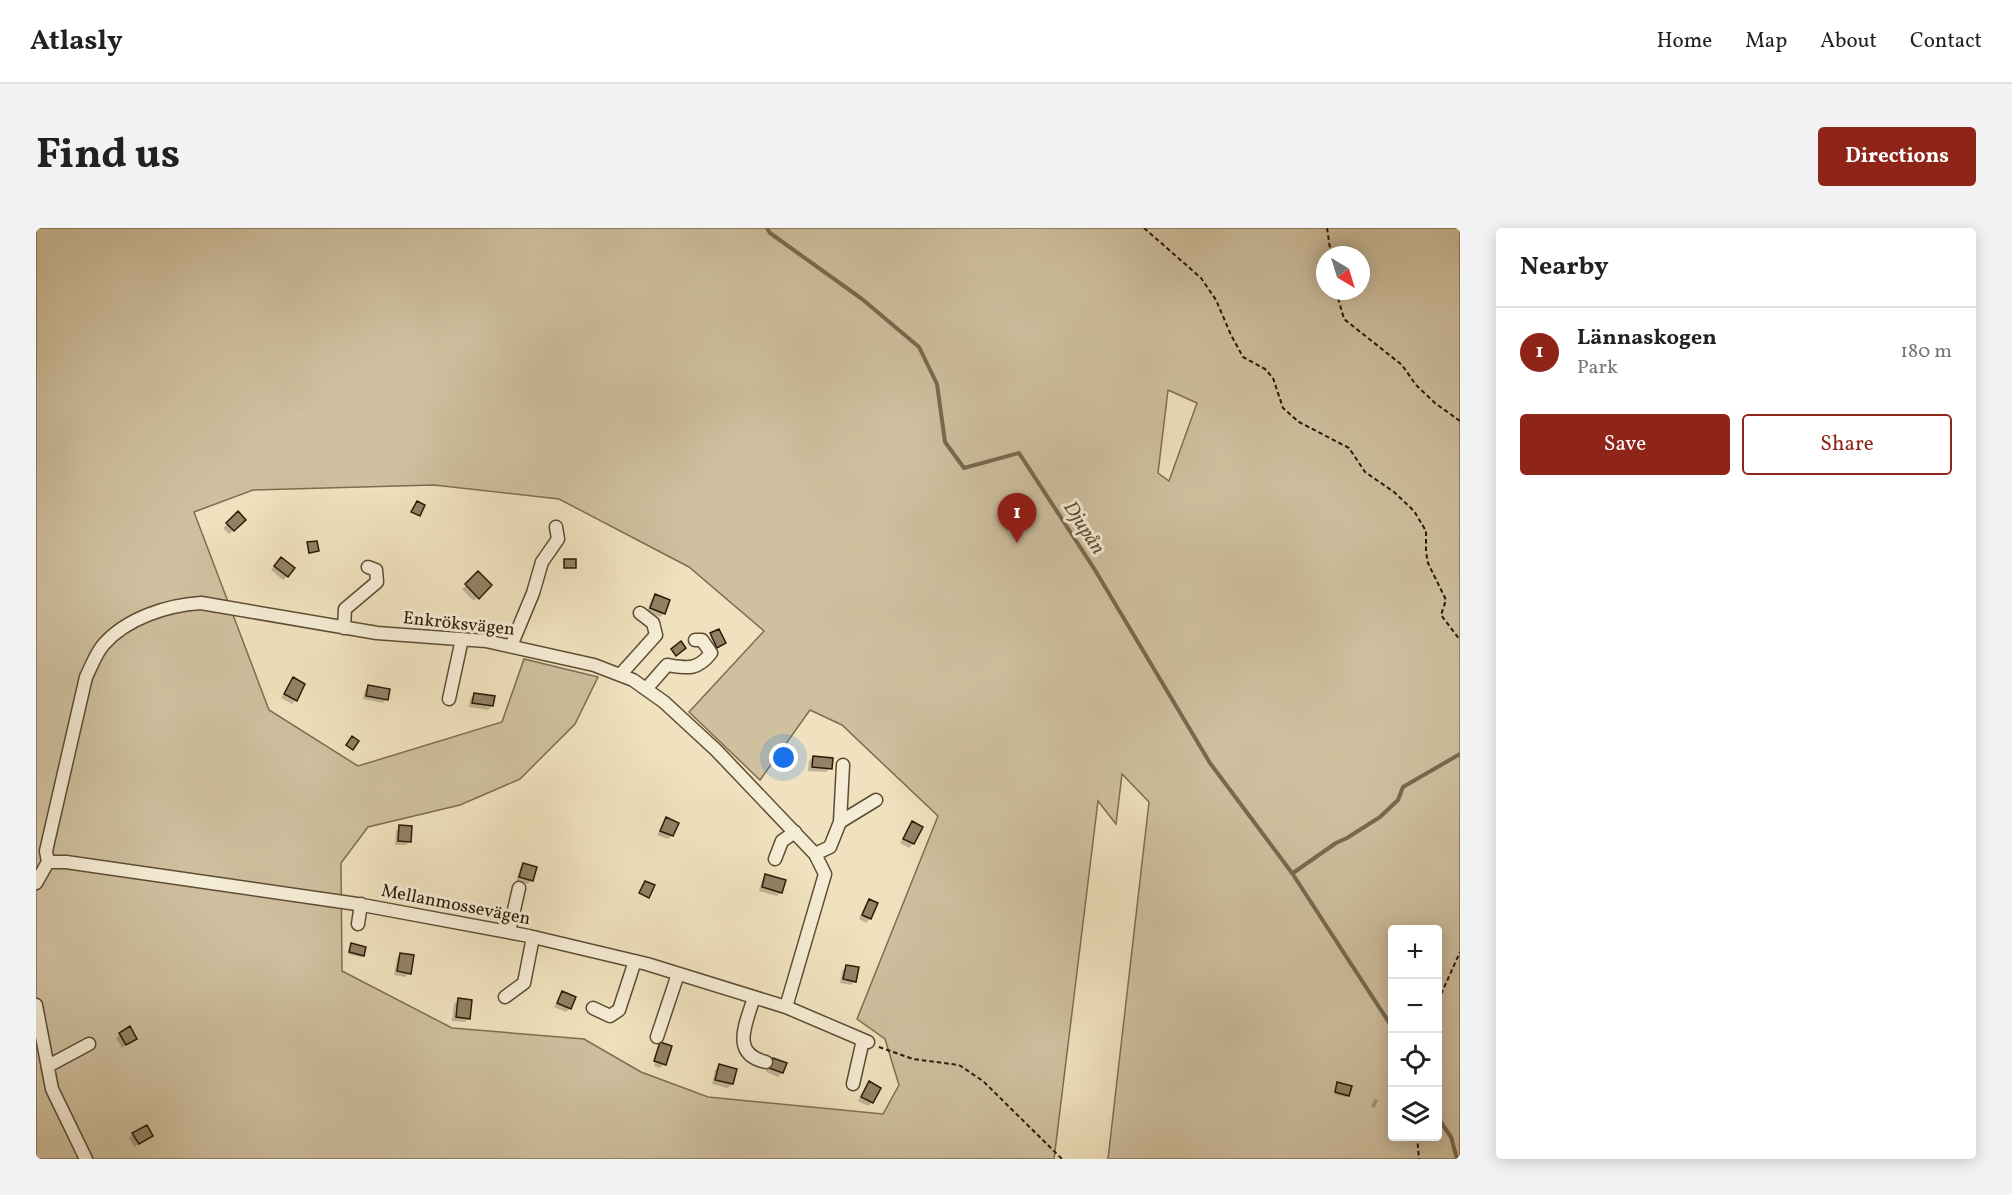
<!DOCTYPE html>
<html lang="en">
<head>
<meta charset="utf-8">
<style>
  :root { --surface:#fff; --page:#f2f2f2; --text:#202124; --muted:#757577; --line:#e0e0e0; --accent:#8f2418 }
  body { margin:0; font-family:Vollkorn,serif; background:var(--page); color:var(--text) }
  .controls { position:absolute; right:18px; bottom:18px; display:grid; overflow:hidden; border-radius:6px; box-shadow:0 3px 15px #0003 }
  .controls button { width:54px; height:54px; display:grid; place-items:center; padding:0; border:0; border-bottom:2px solid var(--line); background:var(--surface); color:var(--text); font:30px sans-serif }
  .compass { position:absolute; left:1280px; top:18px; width:54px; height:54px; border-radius:50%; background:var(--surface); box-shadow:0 3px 15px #0003; rotate:142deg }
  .you { position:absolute; left:748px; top:530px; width:21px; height:21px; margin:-15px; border:4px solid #fff; border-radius:50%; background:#1a73e8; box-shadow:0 0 0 9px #1a73e833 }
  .badge { display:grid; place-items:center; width:39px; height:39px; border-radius:50%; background:var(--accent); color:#fff; font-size:20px; font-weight:700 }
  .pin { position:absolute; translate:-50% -50px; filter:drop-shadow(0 2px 3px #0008) }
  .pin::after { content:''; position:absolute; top:32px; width:21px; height:18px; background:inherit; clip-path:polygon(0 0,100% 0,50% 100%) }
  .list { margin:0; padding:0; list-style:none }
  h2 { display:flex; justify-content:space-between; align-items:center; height:78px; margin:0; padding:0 24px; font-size:26px }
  h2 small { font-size:20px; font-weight:400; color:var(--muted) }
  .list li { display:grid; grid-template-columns:39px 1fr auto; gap:18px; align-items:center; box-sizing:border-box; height:90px; padding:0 24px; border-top:2px solid var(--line) }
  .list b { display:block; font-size:22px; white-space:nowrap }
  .list p { margin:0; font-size:20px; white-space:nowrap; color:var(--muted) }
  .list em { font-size:20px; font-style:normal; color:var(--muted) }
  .actions { display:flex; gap:12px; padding:18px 24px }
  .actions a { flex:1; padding:14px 0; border:2px solid var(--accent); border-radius:6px; text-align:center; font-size:21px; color:var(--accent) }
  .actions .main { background:var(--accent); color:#fff }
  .icon { flex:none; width:33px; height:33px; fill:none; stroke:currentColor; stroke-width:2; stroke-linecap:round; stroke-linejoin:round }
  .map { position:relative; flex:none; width:1424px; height:931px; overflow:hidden; border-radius:6px }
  header { display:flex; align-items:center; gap:36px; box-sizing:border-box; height:84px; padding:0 30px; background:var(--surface); border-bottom:2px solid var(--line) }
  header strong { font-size:28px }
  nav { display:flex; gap:33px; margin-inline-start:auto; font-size:21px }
  .intro { display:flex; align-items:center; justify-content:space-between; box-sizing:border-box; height:144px; padding:0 36px }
  h1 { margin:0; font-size:42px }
  .button { padding:15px 27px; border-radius:6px; background:var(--accent); color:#fff; font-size:21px; font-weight:700 }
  main { display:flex; gap:36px; padding:0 36px }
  aside { flex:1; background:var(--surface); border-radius:6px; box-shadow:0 3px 15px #0003 }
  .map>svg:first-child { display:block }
</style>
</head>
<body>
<header>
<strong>Atlasly</strong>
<nav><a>Home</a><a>Map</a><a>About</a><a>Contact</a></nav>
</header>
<div class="intro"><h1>Find us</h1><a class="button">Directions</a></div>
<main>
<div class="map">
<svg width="1424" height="931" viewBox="0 0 1424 931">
  <rect width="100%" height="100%" fill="#f0e2be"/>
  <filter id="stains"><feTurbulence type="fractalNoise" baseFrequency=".00333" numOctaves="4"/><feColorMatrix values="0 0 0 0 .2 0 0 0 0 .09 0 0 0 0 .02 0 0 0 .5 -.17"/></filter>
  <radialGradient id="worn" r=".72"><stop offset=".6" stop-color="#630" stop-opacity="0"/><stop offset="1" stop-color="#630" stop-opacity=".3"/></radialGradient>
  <path fill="#cfc09f" stroke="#7e6d52" stroke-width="1.5" fill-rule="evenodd" d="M0 0H1424V931H1072L1113 574 1086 546 1080 596 1062 573 1018 931H0ZM1289 27H1325V63H1289ZM1132 162 1161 175 1133 253 1122 245ZM398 257 523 271 653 339 728 403 653 484 724 552 774 482 806 497 902 588 821 791 849 811 863 857 847 886 672 869 605 844 548 811 416 800 306 743 305 635 332 599 424 577 484 551 539 496 562 449 488 431 466 494 322 538 233 482 158 284 217 262ZM1356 702H1402V908H1356Z"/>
  <path fill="#0003" d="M202 286 208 292 193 306 187 300Z
    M241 335 251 348 247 352 235 342Z
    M442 346 454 357 438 373 426 361Z
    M619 368 628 385 624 389 611 384 615 372Z
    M675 406 687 417 679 420 674 408Z
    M257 451 260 472 256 476 245 470Z
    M333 458 351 471 347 475 327 471 329 462Z
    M438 466 456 478 452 482 433 479 434 471Z
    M777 529 794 540 790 544 772 543 773 533Z
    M631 591 636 607 632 611 621 607Z
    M876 595 877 616 873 620 864 615Z
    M364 599 374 613 370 617H359L360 603Z
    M488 636 496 652 492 656 480 653 484 640Z
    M730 648 745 664 741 668 723 663 726 652Z
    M833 673 840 676 834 691 830 695 823 691 829 677Z
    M316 717 327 727 325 729 312 726Z
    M365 726 373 745 369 749 358 747 361 730Z
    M810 739 819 753 815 757 804 755 806 743Z
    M526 765 534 780 530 784 518 779Z
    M422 772 433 790 429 794 416 793 418 776Z
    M84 806 99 810 86 820 80 810Z
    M624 816 628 836 624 840 618 838 624 819H622Z
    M737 831 746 845 742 849 730 844 733 835Z
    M683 838 696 856 692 860 676 856 679 842Z
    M833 855 836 874 832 878 822 873Z
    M1302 856 1311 867 1310 869 1298 866Z
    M1338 871 1342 872 1339 880 1335 879Z
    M97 906 115 908 98 919 93 910Z"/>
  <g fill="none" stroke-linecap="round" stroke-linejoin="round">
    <path stroke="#79694e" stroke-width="4" d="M731 0 734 5 826 71 883 119 901 156 909 214 928 240 983 225 1059 342 1174 535 1256 645 1356 799
      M1257 645 1300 615 1311 610 1344 589 1362 572 1367 559 1424 526
      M1402 890 1415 909 1421 931"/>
  </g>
  <path fill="#928265" stroke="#2c1a05" stroke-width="1.5" d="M381 273 389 277 384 288 375 284Z
    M202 283 210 292 198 303 190 295Z
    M281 313 283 323 273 325 271 314Z
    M245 329 259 340 252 349 238 338Z
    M528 331H540V340H528Z
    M442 343 456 357 443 371 429 356Z
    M619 366 634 372 629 386 614 380Z
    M683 401 690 415 681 420 674 405Z
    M645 413 650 420 640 428 635 421Z
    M257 449 269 456 261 473 248 466Z
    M332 457 354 461 352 472 330 468Z
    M438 465 459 468 457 478 436 475Z
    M316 508 323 513 317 522 310 517Z
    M777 528 797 530 796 541 776 539Z
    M630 589 643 595 637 608 624 603Z
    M876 593 887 599 878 616 867 611Z
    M363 597 376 598 375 614 362 613Z
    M487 635 501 639 497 653 483 649Z
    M729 646 750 652 746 665 726 659Z
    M609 653 619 657 613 670 603 665Z
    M833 671 842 675 835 691 826 687Z
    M315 715 330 719 328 728 313 724Z
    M364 725 378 727 375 746 361 743Z
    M810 737 823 739 820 754 807 751Z
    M526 763 540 769 535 781 521 775Z
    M422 770 436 772 434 791 420 789Z
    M94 798 101 811 90 817 83 805Z
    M624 814 636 818 630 837 618 833Z
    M737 830 751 835 747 845 733 840Z
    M683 836 701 841 697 856 679 852Z
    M833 853 845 860 837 875 825 869Z
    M1301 854 1316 858 1313 868 1299 864Z
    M111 897 117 908 103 916 96 905Z"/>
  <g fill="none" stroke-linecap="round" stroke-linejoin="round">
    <g stroke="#5d4c33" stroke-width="15">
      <path id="minor" d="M308 400 309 381 341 354 340 342 332 339
        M475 418 497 365 506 334 522 311 520 299
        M584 447 620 407 617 395 604 385
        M610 461 631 437C651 440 661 443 675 425L666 412H659
        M413 471 426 411
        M804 594 840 572
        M779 626 794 619 804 594 807 537
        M739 631 746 613 759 604
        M12 634 10 623 50 449C56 437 60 425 68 416 91 390 132 377 165 375L341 405 450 413 558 437 597 452 628 474 680 522 779 626 789 646 750 779
        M0 655 12 634H30L321 676 493 708 611 736 750 779 832 814
        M322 696 325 676
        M473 704 483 660
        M469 769 488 755 497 709
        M718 769C711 794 693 826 730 834
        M0 777 16 861 50 931
        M557 780 574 788 583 782 599 733
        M621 809 642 746
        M12 838 53 816
        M817 856 827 812"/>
    </g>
    <path stroke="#2c1a05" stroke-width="2" stroke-dasharray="4.5 3" stroke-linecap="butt" d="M1108 0 1165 50 1180 72 1195 107 1207 129 1229 141 1237 150 1247 180 1263 194 1313 220 1329 244 1358 264 1378 283 1390 303V324L1392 335 1410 372 1405 387 1424 412
      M1291 0 1295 27
      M1300 63 1308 91 1366 137 1380 157 1399 175 1424 193
      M1402 773 1424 724
      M843 819 877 831 923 837 947 853 1026 931
      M1381 908 1383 931"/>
    <use href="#minor" stroke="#f5ecd5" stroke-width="12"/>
  </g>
  <g text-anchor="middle" stroke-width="6" stroke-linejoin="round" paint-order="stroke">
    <g font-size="18" fill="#2c1a05" stroke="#f5ecd5">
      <text transform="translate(423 395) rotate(6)" y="6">Enkröksvägen</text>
      <text transform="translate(420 676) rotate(11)" y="6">Mellanmossevägen</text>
    </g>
    <g font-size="20" font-style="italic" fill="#604f36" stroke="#f5ecd5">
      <text transform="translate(1049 299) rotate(57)" y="7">Djupån</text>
    </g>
  </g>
  <rect width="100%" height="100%" filter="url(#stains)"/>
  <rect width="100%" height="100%" fill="url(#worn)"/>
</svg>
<div class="controls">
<button>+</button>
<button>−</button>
<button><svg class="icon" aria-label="locate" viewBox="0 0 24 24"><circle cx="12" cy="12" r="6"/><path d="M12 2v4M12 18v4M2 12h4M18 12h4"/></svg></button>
<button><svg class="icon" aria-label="layers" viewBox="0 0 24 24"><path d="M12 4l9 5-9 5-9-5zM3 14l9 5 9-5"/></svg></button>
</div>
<svg class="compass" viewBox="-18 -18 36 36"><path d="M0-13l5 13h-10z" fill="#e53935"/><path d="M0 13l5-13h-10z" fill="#757577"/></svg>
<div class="you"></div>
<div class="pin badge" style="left:981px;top:315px">1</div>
</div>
<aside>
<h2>Nearby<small></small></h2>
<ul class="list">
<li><span class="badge">1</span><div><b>Lännaskogen</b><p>Park</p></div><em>180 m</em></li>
</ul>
<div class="actions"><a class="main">Save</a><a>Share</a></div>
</aside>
</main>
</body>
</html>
